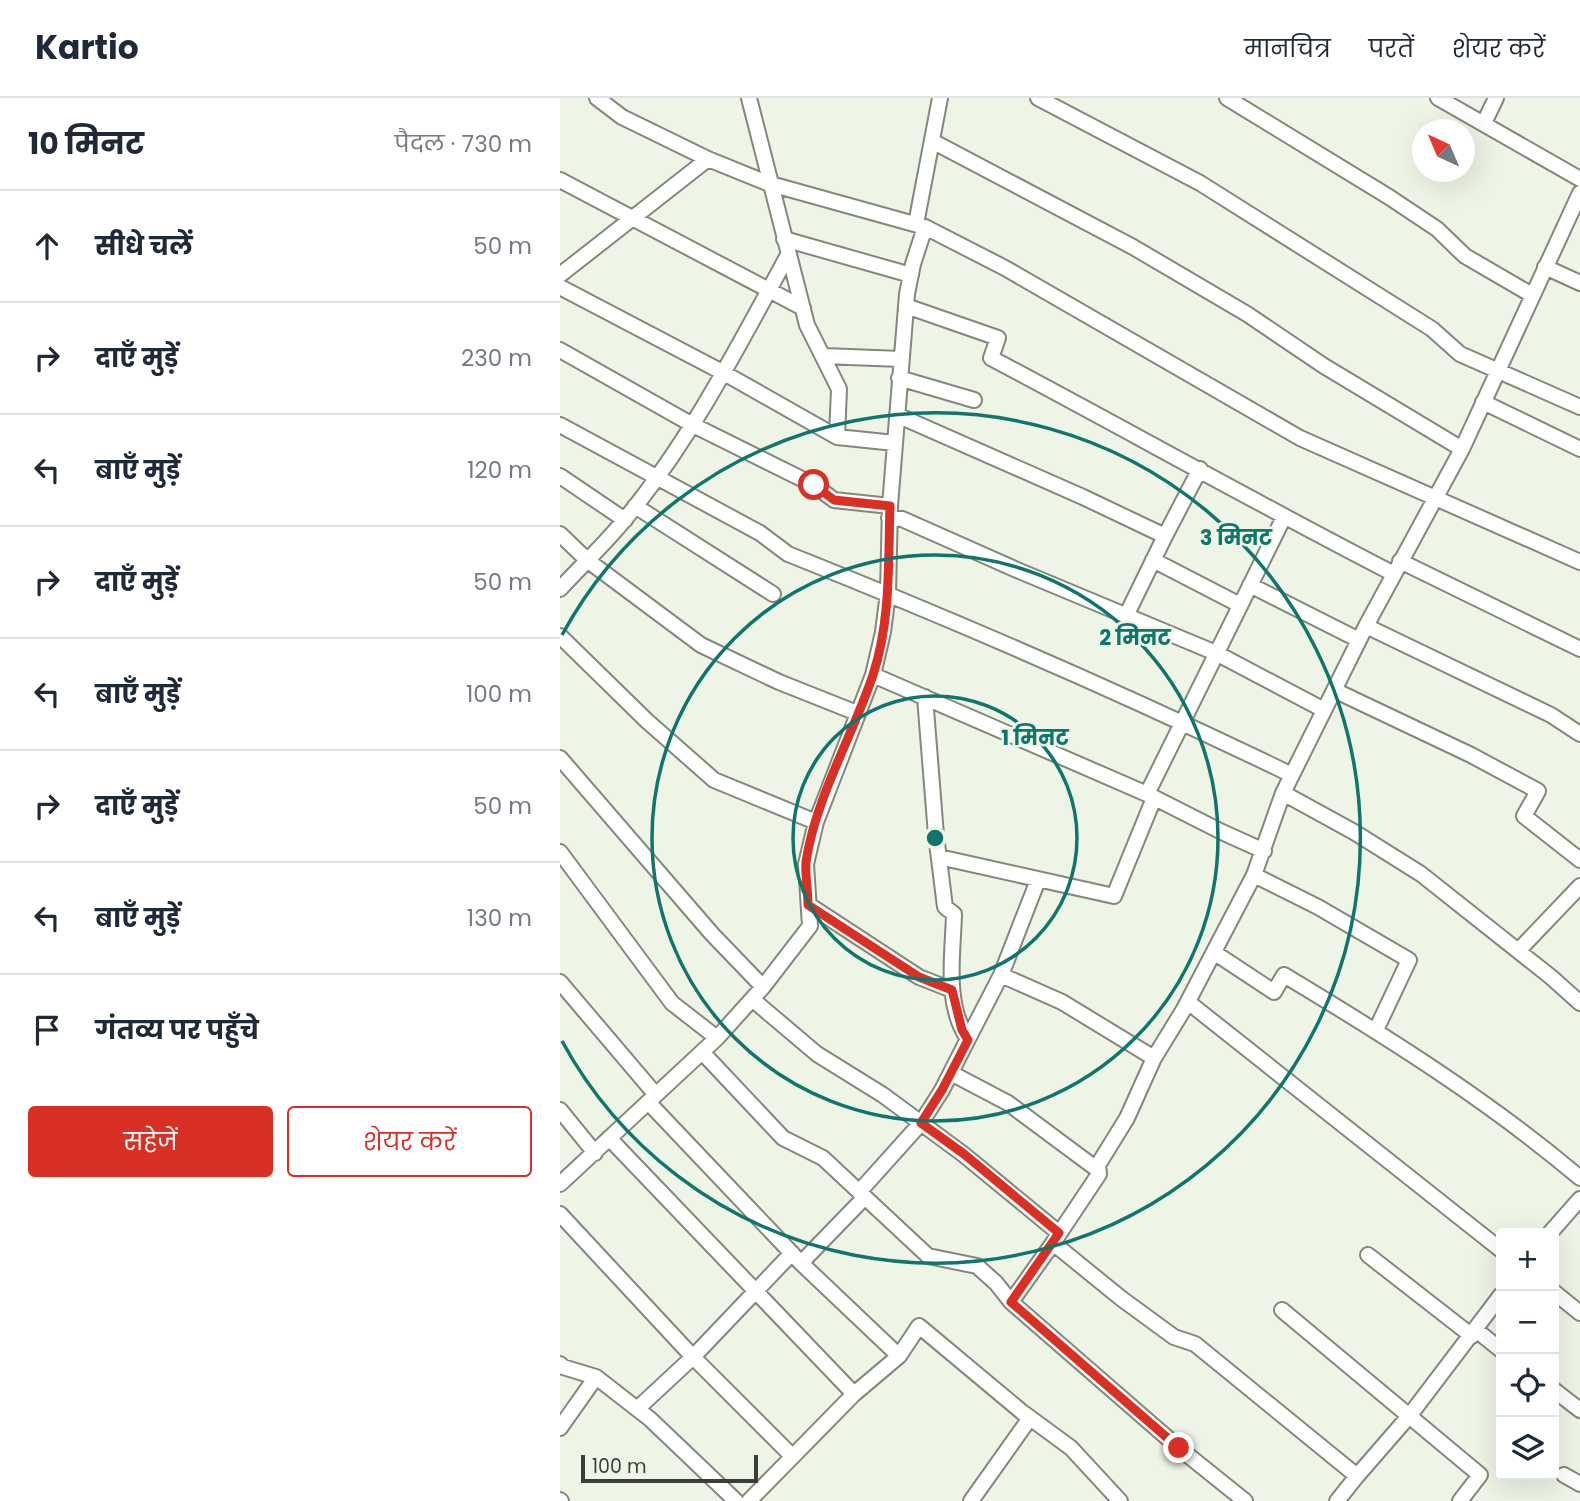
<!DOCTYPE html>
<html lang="hi">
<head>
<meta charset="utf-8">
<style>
  :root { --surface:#fff; --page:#f2f2f3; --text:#1f2937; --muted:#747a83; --line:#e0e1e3; --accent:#d93025 }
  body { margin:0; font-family:Poppins,"Noto Sans Devanagari",sans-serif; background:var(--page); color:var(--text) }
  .controls { position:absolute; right:21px; bottom:21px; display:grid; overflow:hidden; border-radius:7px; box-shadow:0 7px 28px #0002 }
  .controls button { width:63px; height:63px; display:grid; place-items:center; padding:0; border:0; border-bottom:2px solid var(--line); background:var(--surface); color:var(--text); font:35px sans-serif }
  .compass { position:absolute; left:852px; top:21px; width:63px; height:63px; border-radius:50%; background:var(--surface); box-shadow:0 7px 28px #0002; rotate:316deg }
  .scale { position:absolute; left:21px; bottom:18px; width:177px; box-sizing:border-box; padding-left:7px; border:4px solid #3b3e38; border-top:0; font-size:19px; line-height:24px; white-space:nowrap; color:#3b3e38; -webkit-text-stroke:5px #eef5e6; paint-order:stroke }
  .stop { position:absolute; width:21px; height:21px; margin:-16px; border:5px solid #d93025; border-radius:50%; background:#fff }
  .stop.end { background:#d93025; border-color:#fff; box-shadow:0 2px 7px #0008 }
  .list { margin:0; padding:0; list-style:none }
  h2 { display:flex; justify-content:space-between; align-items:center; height:91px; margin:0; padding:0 28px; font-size:30px }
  h2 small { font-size:23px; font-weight:400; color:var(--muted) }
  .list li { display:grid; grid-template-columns:46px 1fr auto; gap:21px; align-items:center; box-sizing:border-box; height:112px; padding:0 28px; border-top:2px solid var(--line) }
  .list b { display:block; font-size:26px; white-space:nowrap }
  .list em { font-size:23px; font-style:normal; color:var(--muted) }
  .actions { display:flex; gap:14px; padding:21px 28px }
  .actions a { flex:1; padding:16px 0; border:2px solid var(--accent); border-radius:7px; text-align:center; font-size:24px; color:var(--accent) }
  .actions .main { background:var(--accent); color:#fff }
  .icon { flex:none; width:38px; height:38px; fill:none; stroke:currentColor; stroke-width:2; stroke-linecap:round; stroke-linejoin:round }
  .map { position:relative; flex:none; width:1020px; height:1403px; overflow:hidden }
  header { display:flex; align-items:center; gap:42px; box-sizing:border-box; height:98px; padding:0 35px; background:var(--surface); border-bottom:2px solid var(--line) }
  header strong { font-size:33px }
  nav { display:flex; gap:38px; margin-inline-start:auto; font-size:24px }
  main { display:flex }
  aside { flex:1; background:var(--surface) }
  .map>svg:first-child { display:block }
</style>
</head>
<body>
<header>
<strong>Kartio</strong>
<nav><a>मानचित्र</a><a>परतें</a><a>शेयर करें</a></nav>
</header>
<main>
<aside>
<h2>10 मिनट<small>पैदल · 730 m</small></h2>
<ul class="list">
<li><svg class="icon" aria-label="ahead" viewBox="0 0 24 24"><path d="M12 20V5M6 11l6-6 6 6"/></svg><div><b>सीधे चलें</b></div><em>50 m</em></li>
<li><svg class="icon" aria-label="right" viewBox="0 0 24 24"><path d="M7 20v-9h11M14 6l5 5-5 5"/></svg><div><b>दाएँ मुड़ें</b></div><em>230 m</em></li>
<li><svg class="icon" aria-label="left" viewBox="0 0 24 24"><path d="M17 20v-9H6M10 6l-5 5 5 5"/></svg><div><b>बाएँ मुड़ें</b></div><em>120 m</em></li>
<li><svg class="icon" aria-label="right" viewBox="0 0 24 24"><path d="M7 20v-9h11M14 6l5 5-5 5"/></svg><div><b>दाएँ मुड़ें</b></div><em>50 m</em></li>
<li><svg class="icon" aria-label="left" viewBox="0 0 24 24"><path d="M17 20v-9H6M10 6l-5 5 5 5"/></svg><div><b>बाएँ मुड़ें</b></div><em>100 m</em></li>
<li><svg class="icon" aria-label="right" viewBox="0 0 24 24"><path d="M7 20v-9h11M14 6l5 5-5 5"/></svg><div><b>दाएँ मुड़ें</b></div><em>50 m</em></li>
<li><svg class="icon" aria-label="left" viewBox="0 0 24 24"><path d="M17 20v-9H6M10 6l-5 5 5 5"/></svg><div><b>बाएँ मुड़ें</b></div><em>130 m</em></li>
<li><svg class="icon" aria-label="arrive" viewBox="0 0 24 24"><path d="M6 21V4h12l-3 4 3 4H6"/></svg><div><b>गंतव्य पर पहुँचे</b></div></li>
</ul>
<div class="actions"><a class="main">सहेजें</a><a>शेयर करें</a></div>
</aside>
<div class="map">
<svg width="1020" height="1403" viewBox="0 0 1020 1403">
  <rect width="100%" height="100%" fill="#eef5e6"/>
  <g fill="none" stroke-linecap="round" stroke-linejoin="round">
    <g stroke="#82897c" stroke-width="18">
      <path id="minor" d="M37 0 62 19 148 61 207 85 365 129 445 170 740 340 1020 464
        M189 0 247 227 279 291 277 339
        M478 0 640 85 872 231 900 256 1020 309
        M667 0 829 99 877 131 905 158 972 197
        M878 0 1020 81
        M924 25 936 0
        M372 43 573 149 687 216 764 268 902 351
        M0 82 243 210
        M356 126 380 0
        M224 141 351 177
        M985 169 1020 185
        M0 177 148 61
        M0 189 164 275 277 339 335 345
        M346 208 438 240 431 260C565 331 698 406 834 476
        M0 252 131 326 254 387 274 402 330 408
        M263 258 341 261
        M339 280 414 302
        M923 304 1020 351
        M337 317 523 399 605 438
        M0 327 200 435 228 456C399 524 567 597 732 677
        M0 378 65 422
        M75 408 213 496
        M329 420 342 421 457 472 656 555 764 612
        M0 436 27 462 141 547 219 584 297 615
        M593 462 680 507
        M840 463 1020 551
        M690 487 799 542
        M0 491C22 467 46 445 66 420 131 341 179 247 228 157
        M566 518 605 438 640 371
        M806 528 991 617 1020 636
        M0 538 87 623 154 682 256 724
        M313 577 587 696 662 734 704 753
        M774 592 911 657 978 693 964 718 1020 762
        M0 660 152 836 203 889
        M723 695 794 734 861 776 991 879 1020 905
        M587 696 724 419
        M0 754 112 905 157 940
        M379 759 554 798 594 700
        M694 777 758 809 849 862 816 932
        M249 807 359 879 392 892
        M958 853 1020 788
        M655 855 714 894 724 877C827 939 928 1002 1020 1080
        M441 877 502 904 594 960
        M0 884 96 997
        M192 901 257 956 323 997 403 1056 499 1135
        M628 904 941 1152
        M408 941 441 877 478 782
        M142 954 223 1040 263 1060 368 1158 417 1168 436 1185 451 1204 493 1145 539 1076 538 1067 567 1020 594 960 624 911 694 777 723 695 806 528 902 351 1020 95
        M391 975 448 1005 538 1072
        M89 1005 241 1165 339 1258 359 1228 462 1314 511 1350 560 1403
        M0 1012 35 1055
        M49 1040 294 1296
        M0 1086 157 940 203 889 250 828 246 766 256 724 313 577 323 534 328 495 330 408 347 196 353 166 365 129
        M299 1094 361 1025 382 992 408 941C384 906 393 856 394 816L385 809 376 737 365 599
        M0 1116 133 1259 232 1358
        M990 1135 1020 1101
        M493 1145 562 1201 614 1239 635 1246 797 1378 850 1317 941 1197
        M808 1157 912 1238
        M241 1165 305 1099
        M994 1194 1020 1215
        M451 1204 619 1350 685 1403
        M722 1212 920 1377 900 1403
        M916 1232 941 1252
        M0 1266 3 1269 36 1279 90 1321 176 1403
        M994 1292 1020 1312
        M77 1311 133 1259 232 1155
        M0 1330 36 1279
        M1004 1377 1020 1386
        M0 1402 1 1403
        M189 1403 294 1296 339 1258
        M411 1403 470 1320
        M777 1403 797 1378"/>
    </g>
    <use href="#minor" stroke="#fff" stroke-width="14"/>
  </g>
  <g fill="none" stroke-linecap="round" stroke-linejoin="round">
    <path stroke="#d93025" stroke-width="9" d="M254 387 274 402 330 408C328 465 331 522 313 577 293 637 255 701 246 764 245 777 248 793 248 807L359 879 392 892 402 932 408 942 382 992 361 1025 404 1056 499 1135 451 1204 619 1350"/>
  </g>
  <g fill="none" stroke="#0f766e" stroke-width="3.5">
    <circle cx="375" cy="740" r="142"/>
    <circle cx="375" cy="740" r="283"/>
    <path d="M2 537A425 425 0 1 1 2 943"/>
  </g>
  <circle cx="375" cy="740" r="10" fill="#0f766e" stroke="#eef5e6" stroke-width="3.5"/>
  <g font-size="21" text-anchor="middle" font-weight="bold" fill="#0f766e" stroke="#eef5e6" stroke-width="5" stroke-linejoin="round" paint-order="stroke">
    <text x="676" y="447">3 मिनट</text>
    <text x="575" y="547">2 मिनट</text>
    <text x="475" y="647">1 मिनट</text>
  </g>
</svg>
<div class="controls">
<button>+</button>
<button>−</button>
<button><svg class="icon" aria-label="locate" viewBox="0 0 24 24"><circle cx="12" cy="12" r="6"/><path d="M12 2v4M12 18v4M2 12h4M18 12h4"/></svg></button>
<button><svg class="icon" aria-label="layers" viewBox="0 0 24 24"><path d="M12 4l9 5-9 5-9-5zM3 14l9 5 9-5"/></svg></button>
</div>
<svg class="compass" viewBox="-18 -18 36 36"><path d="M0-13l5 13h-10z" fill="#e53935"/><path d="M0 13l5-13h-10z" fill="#747a83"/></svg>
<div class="scale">100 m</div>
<div class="stop" style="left:254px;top:387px"></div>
<div class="stop end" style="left:619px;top:1350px"></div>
</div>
</main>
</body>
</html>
